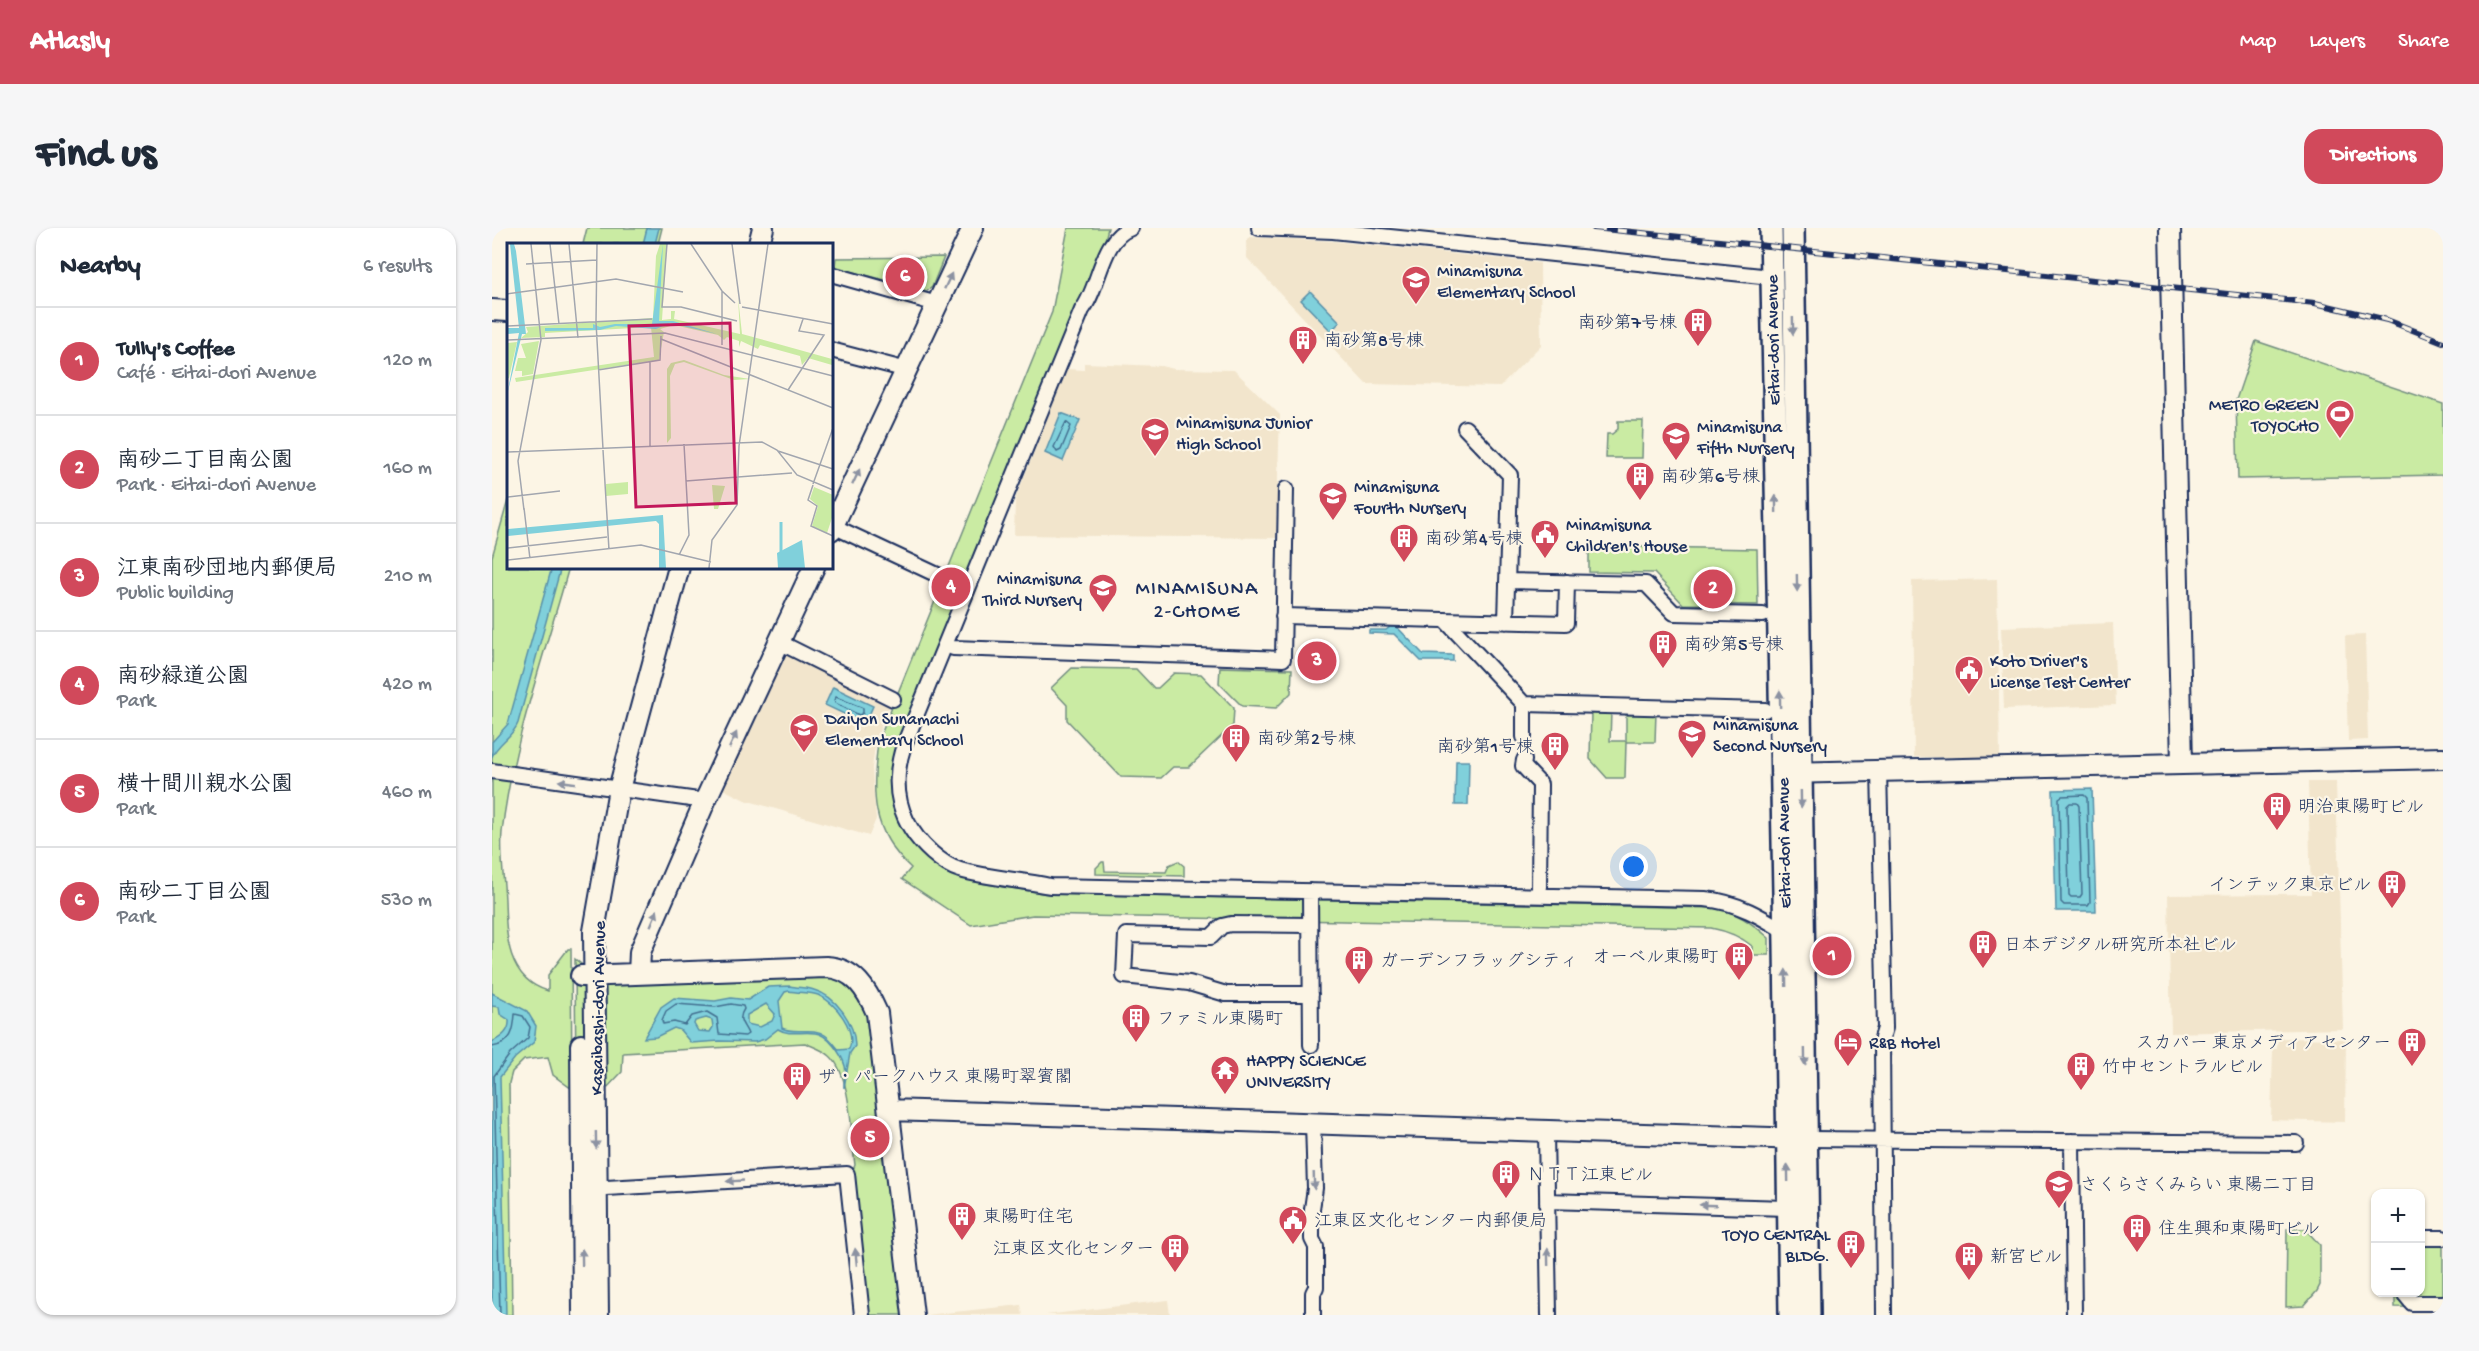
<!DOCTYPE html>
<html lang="en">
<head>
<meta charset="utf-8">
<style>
  :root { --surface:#fff; --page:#f6f6f7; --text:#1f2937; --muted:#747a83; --line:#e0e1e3; --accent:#d1495b }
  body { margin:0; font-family:"Gochi Hand","Klee One",sans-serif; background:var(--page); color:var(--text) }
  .controls { position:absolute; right:18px; bottom:18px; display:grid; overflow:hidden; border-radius:12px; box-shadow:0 2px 4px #0004 }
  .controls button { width:54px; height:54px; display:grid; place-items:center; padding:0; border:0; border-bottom:2px solid var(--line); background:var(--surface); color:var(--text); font:30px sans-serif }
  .you { position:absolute; left:1142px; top:639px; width:21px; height:21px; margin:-15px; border:4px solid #fff; border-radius:50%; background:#1a73e8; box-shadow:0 0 0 9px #1a73e833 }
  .badge { display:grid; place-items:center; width:39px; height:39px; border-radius:50%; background:var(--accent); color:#fff; font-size:20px; font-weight:700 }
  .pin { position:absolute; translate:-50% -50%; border:3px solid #fff; box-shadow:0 2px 6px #0006 }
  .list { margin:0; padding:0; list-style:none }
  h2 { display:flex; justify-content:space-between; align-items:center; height:78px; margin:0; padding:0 24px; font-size:26px }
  h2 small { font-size:20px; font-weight:400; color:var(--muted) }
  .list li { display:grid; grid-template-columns:39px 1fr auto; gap:18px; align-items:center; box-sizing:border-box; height:108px; padding:0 24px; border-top:2px solid var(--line) }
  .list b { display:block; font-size:22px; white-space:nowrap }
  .list p { margin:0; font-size:20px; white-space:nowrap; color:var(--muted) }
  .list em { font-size:20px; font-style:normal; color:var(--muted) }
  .map { position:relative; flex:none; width:1951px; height:1087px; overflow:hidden; border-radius:18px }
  header { display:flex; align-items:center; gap:36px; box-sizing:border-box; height:84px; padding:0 30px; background:var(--accent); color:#fff }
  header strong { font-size:28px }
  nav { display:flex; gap:33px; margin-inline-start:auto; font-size:21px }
  .intro { display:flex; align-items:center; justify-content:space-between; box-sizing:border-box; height:144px; padding:0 36px }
  h1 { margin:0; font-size:42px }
  .button { padding:15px 27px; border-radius:18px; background:var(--accent); color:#fff; font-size:21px; font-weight:700 }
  main { display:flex; gap:36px; padding:0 36px }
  aside { flex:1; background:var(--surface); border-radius:18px; box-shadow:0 2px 4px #0004 }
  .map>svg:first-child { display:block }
</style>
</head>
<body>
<header>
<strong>Atlasly</strong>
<nav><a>Map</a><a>Layers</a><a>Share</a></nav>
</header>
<div class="intro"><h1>Find us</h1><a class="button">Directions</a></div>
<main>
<aside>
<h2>Nearby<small>6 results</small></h2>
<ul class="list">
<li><span class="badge">1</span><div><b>Tully's Coffee</b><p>Café · Eitai-dori Avenue</p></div><em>120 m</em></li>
<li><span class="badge">2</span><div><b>南砂二丁目南公園</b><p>Park · Eitai-dori Avenue</p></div><em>160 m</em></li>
<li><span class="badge">3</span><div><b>江東南砂団地内郵便局</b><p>Public building</p></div><em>210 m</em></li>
<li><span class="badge">4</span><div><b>南砂緑道公園</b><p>Park</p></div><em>420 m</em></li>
<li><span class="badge">5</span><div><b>横十間川親水公園</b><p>Park</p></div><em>460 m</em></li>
<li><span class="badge">6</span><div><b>南砂二丁目公園</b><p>Park</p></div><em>530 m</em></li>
</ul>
</aside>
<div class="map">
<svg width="1951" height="1087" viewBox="0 0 1951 1087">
  <rect width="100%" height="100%" fill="#fcf5e5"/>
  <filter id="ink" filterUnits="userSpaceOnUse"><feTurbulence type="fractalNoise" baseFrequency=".0167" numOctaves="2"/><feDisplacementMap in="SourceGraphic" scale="12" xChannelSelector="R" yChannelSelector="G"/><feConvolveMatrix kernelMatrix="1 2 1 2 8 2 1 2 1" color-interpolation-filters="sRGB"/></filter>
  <g filter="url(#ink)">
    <path fill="#f2e5cc" d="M758 9 840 13 1048 35 1049 117 1008 159 874 156 755 30 754 13Z
      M592 135 669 138 682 141 742 142 788 187 784 310 522 307 523 272 575 141 592 142Z
      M1505 351 1508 529H1422L1420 353Z
      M1621 395 1624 477 1512 481 1509 399Z
      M1873 407 1876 512 1856 513 1853 408Z
      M289 423 399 474 384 511 380 540 384 591 377 608 253 572 227 559Z
      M1816 554H1844L1851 801 1679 805 1676 667 1819 666Z
      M1786 810 1854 811 1853 894 1779 892 1781 821H1785Z
      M676 1072 678 1087H554Z
      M529 1077 531 1087H433Z"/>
    <path fill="#caeba3" stroke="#728d80" stroke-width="1.5" d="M95 0H170L166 16H91Z
      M576 0H616L612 16 590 71 562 131 496 293 403 534 423 609 489 655 556 666 1221 680C1244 683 1260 695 1277 710V727H1260V718C1248 708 1235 703 1219 700L541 687 479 697 410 651 419 640C378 603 380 565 386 514L560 84Z
      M452 29 440 59 435 63 343 39 344 30Z
      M1764 113 1951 176V247L1746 251 1744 172Z
      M1126 193H1151L1150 230H1114L1115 206H1120L1126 201Z
      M16 272V339H77C53 425 20 516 10 604 8 626 12 650 13 672 14 708 15 751 56 763V747L76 721H79L80 861 61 847 56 829 32 832 20 844 17 855 20 1087H0V329Z
      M1097 318 1265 321 1266 377 1191 376 1162 345 1097 344Z
      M728 439 800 441 799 465 784 480 750 478 727 455Z
      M580 440 644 441 662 460H666L682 445 709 446 742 480 741 497 697 539H681L669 550 629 549 575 492V477L559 460Z
      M1099 483 1119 484 1118 513H1134V484H1164L1163 514H1134L1133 550H1115L1098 531Z
      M686 633 692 638V648L604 646V640L610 634H612L613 643 674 644 677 637Z
      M83 731 109 752 343 744 374 770 416 1087H374L359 947 363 937C359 909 360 848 338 828 332 822 322 819 313 815L131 825 130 844 112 863 84 857Z
      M1795 1001H1813L1828 1017V1057L1825 1063 1812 1078 1794 1079Z
      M1929 1006H1951V1080L1903 1079V1065L1928 1064Z"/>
    <path fill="#80d0db" stroke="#5890a9" stroke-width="1.5" fill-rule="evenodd" d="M155 0H167L163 16H151Z
      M818 63 848 94 839 103 809 72Z
      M569 185 588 192 571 233 553 225Z
      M60 339H69L26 495C21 509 5 515 0 529V514L16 496Z
      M898 399H905L931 426 961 427V433H929L902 406 877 405V402H894Z
      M341 459 381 478 373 496 333 477Z
      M964 533H977L976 577H963Z
      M1600 561 1604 683H1564L1561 562Z
      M298 758C306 760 315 759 322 762 344 768 363 795 363 818L358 825 352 860C351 854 355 845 353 838 350 827 336 806 323 805 310 803 297 808 286 801L273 811 263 814 228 813 199 815 188 802 182 800 164 809 152 810 169 779 182 770 223 773 239 770 256 772 276 759ZM297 763C306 765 318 764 326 767 344 775 365 802 357 821L347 822C343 817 339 811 333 807 320 798 303 807 290 800L287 773 293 764ZM274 776 283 786 280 793 268 799 255 796V787ZM214 790 220 792 221 799 218 804 206 803 202 796 203 793Z
      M0 765 35 783 44 798 42 814 23 830 8 849 14 1087H0V814C10 809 18 803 17 792L8 786 7 779 0 778Z"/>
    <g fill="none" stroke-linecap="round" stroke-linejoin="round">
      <path stroke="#436f90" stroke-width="1.5" d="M574 194 579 198 569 222 565 224 562 219Z
        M344 469 371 480V485L367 487 343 475 342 472Z
        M1592 567 1595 570 1598 674 1596 677H1572L1569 674 1567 570 1570 568Z
        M1578 575H1585L1587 578 1590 666 1588 669H1579L1577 667 1575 578Z
        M184 776 223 779 239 776 251 778 252 781C244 793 253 797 256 806L253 808 227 806 225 790 215 784 200 788 193 797 182 794 171 796 170 792 174 783Z
        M0 819C20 816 22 802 23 786L31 788 38 799 36 810 18 826 2 848 8 1087"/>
      <path stroke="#cfcdca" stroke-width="14" stroke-dasharray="14 7" stroke-linecap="butt" d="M1032 532V509"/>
      <g stroke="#1b2f5e" stroke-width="18">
        <path id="street" d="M639 0C609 10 608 59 590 82L412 517C398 559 407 596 440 625 448 632 457 639 468 642 497 650 529 652 558 658L1213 671C1246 674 1270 689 1297 706
          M767 0 841 3 1279 49
          M339 46 445 76
          M339 122 415 142
          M973 200 1018 247 1014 394
          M341 298 452 350
          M1015 353 1154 356 1182 385 1271 387
          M791 388 1074 395 1075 354
          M953 392 1032 476V509
          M287 414 401 471
          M461 420 791 431 794 261
          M1032 476 1273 482
          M1032 532 1031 538 1048 556 1047 659
          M1387 542 1393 800 1390 810 1392 1087
          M0 543 213 573
          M818 663 819 817
          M818 697 739 696 730 698 719 709 634 707 632 748 697 755 734 766H819
          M821 895 823 960 820 981V1011L824 1019V1059L821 1065V1087
          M1054 903 1057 1087
          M1315 911 1804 915
          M1580 913 1582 1087
          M97 961 355 946 370 1087
          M1055 973 1296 980
          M1928 1010H1951
          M1911 1064 1920 1075H1951"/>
      </g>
      <g stroke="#1b2f5e" stroke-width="24">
        <path id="secondary" d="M1678 0 1690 536
          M267 16 271 0
          M0 82 16 83
          M339 302 481 0
          M1294 545 1951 530
          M147 746 148 724 213 573 322 339
          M89 748 334 739C362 740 375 762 385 785L421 1087
          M89 817 91 1087
          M397 882 1312 911
          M106 1087 102 703 127 561 187 339"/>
      </g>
      <g stroke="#1b2f5e" stroke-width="26">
        <path id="primary" d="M1279 0 1293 716 1298 1087
          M1301 0 1317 1087"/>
      </g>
      <use href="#street" stroke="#fcf5e5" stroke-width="14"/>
      <use href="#secondary" stroke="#fcf5e5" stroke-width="20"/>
      <use href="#primary" stroke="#fcf5e5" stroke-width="21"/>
      <g stroke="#1b2f5e" stroke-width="6">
        <path id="rail" d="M1102 0 1823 75 1895 92 1951 114"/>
      </g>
      <use href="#rail" stroke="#fcf5e5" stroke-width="4" stroke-dasharray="11" stroke-linecap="butt"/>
    </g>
    <defs><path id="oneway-solid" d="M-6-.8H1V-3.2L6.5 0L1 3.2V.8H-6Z" transform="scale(1.5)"/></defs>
    <g fill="#8c92a2">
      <use href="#oneway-solid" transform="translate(456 53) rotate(-65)"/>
      <use href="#oneway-solid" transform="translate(1301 98) rotate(89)"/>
      <use href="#oneway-solid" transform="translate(364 249) rotate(-65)"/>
      <use href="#oneway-solid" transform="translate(1284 276) rotate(-91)"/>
      <use href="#oneway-solid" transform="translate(1305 355) rotate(89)"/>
      <use href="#oneway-solid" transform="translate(1288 471) rotate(-91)"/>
      <use href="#oneway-solid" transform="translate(241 512) rotate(-65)"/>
      <use href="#oneway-solid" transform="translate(75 554) rotate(-172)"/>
      <use href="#oneway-solid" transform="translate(1309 571) rotate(89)"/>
      <use href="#oneway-solid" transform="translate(162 690) rotate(-67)"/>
      <use href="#oneway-solid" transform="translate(1294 750) rotate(-91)"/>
      <use href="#oneway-solid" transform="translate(1313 829) rotate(89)"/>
      <use href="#oneway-solid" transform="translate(104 912) rotate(89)"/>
      <use href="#oneway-solid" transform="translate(1296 945) rotate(-91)"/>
      <use href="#oneway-solid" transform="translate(243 953) rotate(177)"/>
      <use href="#oneway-solid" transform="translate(822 953) rotate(88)"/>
      <use href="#oneway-solid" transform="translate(1216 977) rotate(-178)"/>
      <use href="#oneway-solid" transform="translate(90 1029) rotate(-91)"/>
      <use href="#oneway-solid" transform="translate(364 1029) rotate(-96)"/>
      <use href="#oneway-solid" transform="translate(1056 1029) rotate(-91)"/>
    </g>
  </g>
  <defs>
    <g id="school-pin" transform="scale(1.5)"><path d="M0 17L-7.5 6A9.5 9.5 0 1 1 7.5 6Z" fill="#d1495b" stroke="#fcf5e5"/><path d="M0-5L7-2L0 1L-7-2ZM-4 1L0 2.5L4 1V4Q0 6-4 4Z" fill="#fff"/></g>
    <g id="building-pin" transform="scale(1.5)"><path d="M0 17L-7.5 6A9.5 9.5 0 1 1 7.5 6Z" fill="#d1495b" stroke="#fcf5e5"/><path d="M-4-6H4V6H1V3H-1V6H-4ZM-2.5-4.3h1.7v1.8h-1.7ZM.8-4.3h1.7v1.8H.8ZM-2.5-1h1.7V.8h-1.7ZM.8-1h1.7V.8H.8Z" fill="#fff"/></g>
    <g id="stadium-pin" transform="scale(1.5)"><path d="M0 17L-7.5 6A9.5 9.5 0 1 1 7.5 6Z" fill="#d1495b" stroke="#fcf5e5"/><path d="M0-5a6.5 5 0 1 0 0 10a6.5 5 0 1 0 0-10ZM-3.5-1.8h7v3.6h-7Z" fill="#fff"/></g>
    <g id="civic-pin" transform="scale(1.5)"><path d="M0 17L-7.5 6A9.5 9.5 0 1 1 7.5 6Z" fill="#d1495b" stroke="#fcf5e5"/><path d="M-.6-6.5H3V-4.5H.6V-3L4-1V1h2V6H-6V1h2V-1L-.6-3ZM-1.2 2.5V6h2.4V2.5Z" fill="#fff"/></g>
    <g id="hotel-pin" transform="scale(1.5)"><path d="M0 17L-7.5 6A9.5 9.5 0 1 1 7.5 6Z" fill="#d1495b" stroke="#fcf5e5"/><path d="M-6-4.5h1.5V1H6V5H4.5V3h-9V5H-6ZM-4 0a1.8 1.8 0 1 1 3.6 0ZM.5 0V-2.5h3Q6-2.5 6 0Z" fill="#fff"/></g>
    <g id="temple-pin" transform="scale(1.5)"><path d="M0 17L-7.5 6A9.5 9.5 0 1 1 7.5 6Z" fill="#d1495b" stroke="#fcf5e5"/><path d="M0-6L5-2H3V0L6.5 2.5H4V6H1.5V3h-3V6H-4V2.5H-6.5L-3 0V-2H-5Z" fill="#fff"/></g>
  </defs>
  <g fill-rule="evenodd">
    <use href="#school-pin" x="924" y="52"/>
    <use href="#building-pin" x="1206" y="94"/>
    <use href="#building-pin" x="811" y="112"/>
    <use href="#stadium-pin" x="1848" y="186"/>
    <use href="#school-pin" x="663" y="204"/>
    <use href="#school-pin" x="1184" y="208"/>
    <use href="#building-pin" x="1148" y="248"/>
    <use href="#school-pin" x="841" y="268"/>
    <use href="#civic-pin" x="1053" y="306"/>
    <use href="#building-pin" x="912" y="310"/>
    <use href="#school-pin" x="611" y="360"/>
    <use href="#building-pin" x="1171" y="416"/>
    <use href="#civic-pin" x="1477" y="442"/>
    <use href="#school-pin" x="312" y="500"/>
    <use href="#school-pin" x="1200" y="506"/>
    <use href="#building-pin" x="744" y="510"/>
    <use href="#building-pin" x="1063" y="518"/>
    <use href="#building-pin" x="1785" y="578"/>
    <use href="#building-pin" x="1900" y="656"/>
    <use href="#building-pin" x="1491" y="716"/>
    <use href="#building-pin" x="1247" y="728"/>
    <use href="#building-pin" x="867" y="732"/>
    <use href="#building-pin" x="644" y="790"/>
    <use href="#hotel-pin" x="1356" y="814"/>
    <use href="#building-pin" x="1920" y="814"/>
    <use href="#building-pin" x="1589" y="838"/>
    <use href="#temple-pin" x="733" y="842"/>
    <use href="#building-pin" x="305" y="848"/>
    <use href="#building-pin" x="1014" y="946"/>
    <use href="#school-pin" x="1567" y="956"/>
    <use href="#building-pin" x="470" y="988"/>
    <use href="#civic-pin" x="801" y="992"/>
    <use href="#building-pin" x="1645" y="1000"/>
    <use href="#building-pin" x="1359" y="1016"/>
    <use href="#building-pin" x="683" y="1020"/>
    <use href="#building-pin" x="1477" y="1028"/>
  </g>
  <g text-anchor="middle" stroke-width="4.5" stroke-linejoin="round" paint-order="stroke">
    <g font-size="18" fill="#1b2f5e" stroke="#fcf5e5" text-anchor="start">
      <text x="945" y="48">Minamisuna<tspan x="945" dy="21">Elementary School</tspan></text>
      <text x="1185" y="100" text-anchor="end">南砂第7号棟</text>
      <text x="832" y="118">南砂第8号棟</text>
      <text x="1827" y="182" text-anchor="end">METRO GREEN<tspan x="1827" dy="21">TOYOCHO</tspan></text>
      <text x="684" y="200">Minamisuna Junior<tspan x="684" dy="21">High School</tspan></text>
      <text x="1205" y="204">Minamisuna<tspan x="1205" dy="21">Fifth Nursery</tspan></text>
      <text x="1169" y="254">南砂第6号棟</text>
      <text x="862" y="264">Minamisuna<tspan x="862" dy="21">Fourth Nursery</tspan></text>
      <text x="1074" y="302">Minamisuna<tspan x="1074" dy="21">Children's House</tspan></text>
      <text x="933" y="316">南砂第4号棟</text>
      <text x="590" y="356" text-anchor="end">Minamisuna<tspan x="590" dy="21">Third Nursery</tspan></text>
      <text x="1192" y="422">南砂第5号棟</text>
      <text x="1498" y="438">Koto Driver's<tspan x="1498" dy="21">License Test Center</tspan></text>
      <text x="333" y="496">Daiyon Sunamachi<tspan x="333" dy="21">Elementary School</tspan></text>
      <text x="1221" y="502">Minamisuna<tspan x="1221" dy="21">Second Nursery</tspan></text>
      <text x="765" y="516">南砂第2号棟</text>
      <text x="1042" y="524" text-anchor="end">南砂第1号棟</text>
      <text x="1806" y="584">明治東陽町ビル</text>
      <text x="1879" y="662" text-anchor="end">インテック東京ビル</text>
      <text x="1512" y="722">日本デジタル研究所本社ビル</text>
      <text x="1226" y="734" text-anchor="end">オーベル東陽町</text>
      <text x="888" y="738">ガーデンフラッグシティ</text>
      <text x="665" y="796">ファミル東陽町</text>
      <text x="1377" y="820">R&amp;B Hotel</text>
      <text x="1899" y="820" text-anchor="end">スカパー 東京メディアセンター</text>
      <text x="754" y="838">HAPPY SCIENCE<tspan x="754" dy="21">UNIVERSITY</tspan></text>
      <text x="1610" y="844">竹中セントラルビル</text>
      <text x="326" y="854">ザ・パークハウス 東陽町翠賓閣</text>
      <text x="1035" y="952">ＮＴＴ江東ビル</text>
      <text x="1588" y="962">さくらさくみらい 東陽二丁目</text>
      <text x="491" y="994">東陽町住宅</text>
      <text x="822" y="998">江東区文化センター内郵便局</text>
      <text x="1666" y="1006">住生興和東陽町ビル</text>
      <text x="1338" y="1012" text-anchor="end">TOYO CENTRAL<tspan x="1338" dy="21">BLDG.</tspan></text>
      <text x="662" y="1026" text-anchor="end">江東区文化センター</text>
      <text x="1498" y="1034">新宮ビル</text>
    </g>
    <g font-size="18" fill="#1b2f5e" stroke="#fcf5e5">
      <text transform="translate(1280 112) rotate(-91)" y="6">Eitai-dori Avenue</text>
      <text transform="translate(1291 615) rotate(-91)" y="6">Eitai-dori Avenue</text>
      <text transform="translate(105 780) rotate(-89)" y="6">Kasaibashi-dori Avenue</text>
    </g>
    <g font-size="20" letter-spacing="1.5" fill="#1b2f5e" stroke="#fcf5e5">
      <text x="705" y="366">MINAMISUNA<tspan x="705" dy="23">2-CHOME</tspan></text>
    </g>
  </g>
  <g transform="translate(15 15)">
    <rect width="326" height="326" fill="#fcf5e5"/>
    <path d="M153 1H160L155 77 164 76V68H168L167 76 233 91 231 54 235 91 325 116V122L301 115 295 122 293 113 253 102 251 106 234 98 232 104V98L220 94 217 97 211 92 167 82 153 86 157 89 152 117 9 139 8 135 147 114 144 84 38 90V94L14 95 21 89 19 84 146 75 149 13ZM32 98 26 131 15 133V128H8L11 115H19L14 101ZM10 99 2 135 0 136V100ZM177 117 217 132 243 136 227 137 177 119 168 121 163 133 164 195 160 200V126L164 120ZM121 239V251L99 253V241ZM205 242 218 243 211 266H207ZM307 244 326 252 325 275 320 290 305 283 311 263 303 256Z" fill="#caeba3"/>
    <path d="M3 1H7L9 8 19 91H15L0 152 12 90 0 91V85H12ZM156 1 152 78H166L210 91 163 80 149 86 109 83 93 87 38 88V85H86V81L93 84 108 81H145ZM156 272 159 325H152V281L149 278 0 293V286ZM295 297 298 325H271L270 310Z" fill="#80d0db"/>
    <path fill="none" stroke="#80d0db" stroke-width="3" d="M274 310V279"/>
    <path fill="none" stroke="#a2a6af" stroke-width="1.5" d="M43 1 52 81M62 1 71 95M90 1 89 79 96 206M160 1 155 64H174L230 78M184 1 215 48 228 60M225 1 233 61M19 21 90 17M0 51 109 36 176 49M235 64 326 81M0 83 145 76M154 96 326 165M0 97 158 90 326 133M215 102V48M143 119V204M91 127 153 117 154 93M281 147 317 92 292 88 296 76M96 207 102 307M271 208 326 226M0 209 255 199 270 207 290 232 326 247M179 238 285 230M306 241 326 185M306 242 301 257 310 263 304 283 326 293M0 254 53 248M17 265 23 316M17 267 11 218 34 97 24 1M0 305 100 294M172 312 182 292 177 201M0 317 134 302 204 319M202 325 205 297 230 262 232 203 261 1"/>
    <path fill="#c2185b" fill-opacity="0.15" stroke="#c2185b" stroke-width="3" d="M223 80 229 260 129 264 122 83Z"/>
    <rect width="326" height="326" fill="none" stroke="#1b2f5e" stroke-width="3"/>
  </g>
</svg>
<div class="controls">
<button>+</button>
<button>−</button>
</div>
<div class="you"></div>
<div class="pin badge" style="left:1340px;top:728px">1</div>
<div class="pin badge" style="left:1221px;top:361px">2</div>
<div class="pin badge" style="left:825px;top:433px">3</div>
<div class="pin badge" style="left:459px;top:359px">4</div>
<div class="pin badge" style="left:378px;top:910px">5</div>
<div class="pin badge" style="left:413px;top:49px">6</div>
</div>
</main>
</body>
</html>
